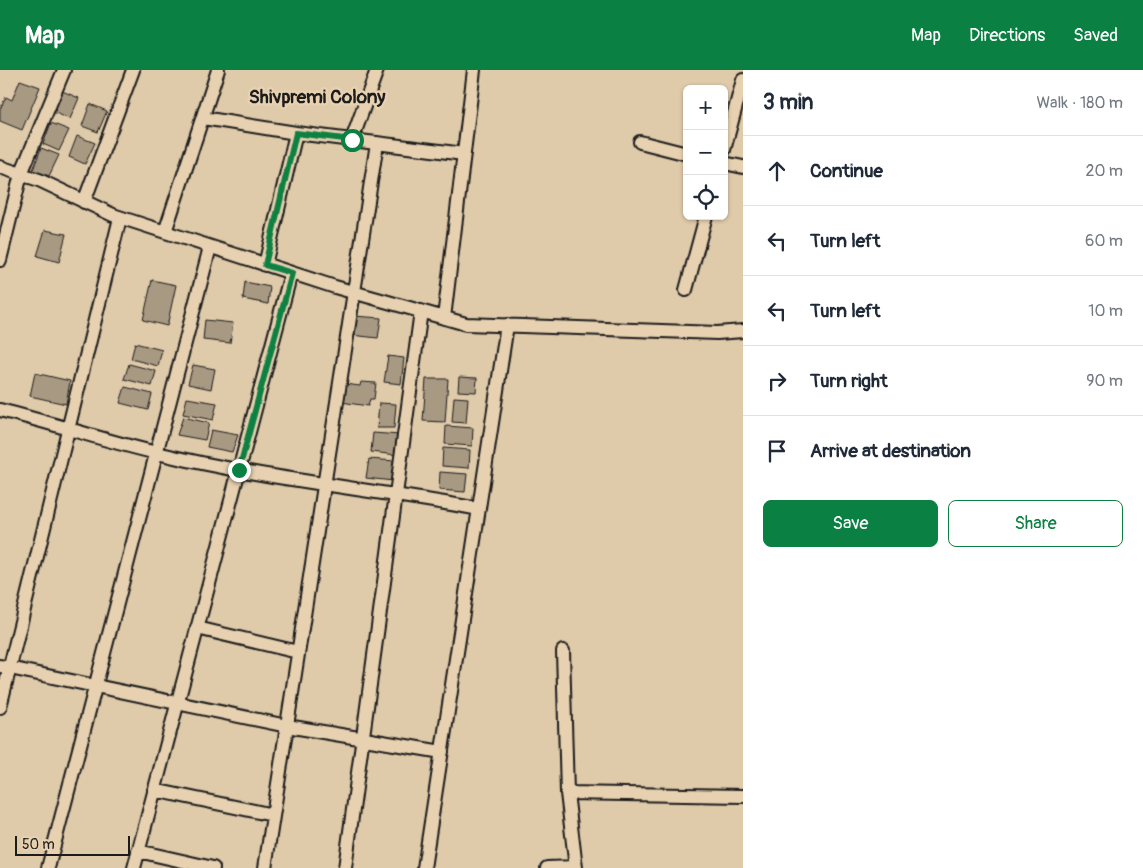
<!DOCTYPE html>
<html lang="en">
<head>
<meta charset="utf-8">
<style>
  :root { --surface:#fff; --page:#f6f6f7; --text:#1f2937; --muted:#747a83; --line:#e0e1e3; --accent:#0b8043 }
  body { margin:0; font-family:Pangolin,sans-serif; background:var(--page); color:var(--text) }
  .controls { position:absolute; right:15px; top:15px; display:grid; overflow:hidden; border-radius:8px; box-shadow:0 1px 4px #0004 }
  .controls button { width:45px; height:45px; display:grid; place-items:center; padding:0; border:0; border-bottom:1px solid var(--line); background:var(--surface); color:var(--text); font:25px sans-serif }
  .scale { position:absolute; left:15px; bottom:12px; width:115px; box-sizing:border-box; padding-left:5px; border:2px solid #1c1c1c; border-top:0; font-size:14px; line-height:18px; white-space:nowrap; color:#1c1c1c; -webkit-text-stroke:4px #e7d1b0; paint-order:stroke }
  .stop { position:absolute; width:15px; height:15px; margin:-11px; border:4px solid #0b8043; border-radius:50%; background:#fff }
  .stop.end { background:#0b8043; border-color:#fff; box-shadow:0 1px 5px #0008 }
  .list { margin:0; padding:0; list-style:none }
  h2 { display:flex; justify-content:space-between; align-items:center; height:65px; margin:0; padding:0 20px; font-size:21px }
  h2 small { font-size:16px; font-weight:400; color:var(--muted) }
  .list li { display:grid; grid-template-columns:32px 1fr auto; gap:15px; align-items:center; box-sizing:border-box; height:70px; padding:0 20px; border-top:1px solid var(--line) }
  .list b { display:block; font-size:19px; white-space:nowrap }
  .list em { font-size:16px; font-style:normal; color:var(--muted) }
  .actions { display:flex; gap:10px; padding:15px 20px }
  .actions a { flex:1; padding:11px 0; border:1px solid var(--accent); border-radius:8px; text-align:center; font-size:18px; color:var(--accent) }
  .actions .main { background:var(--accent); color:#fff }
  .icon { flex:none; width:28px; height:28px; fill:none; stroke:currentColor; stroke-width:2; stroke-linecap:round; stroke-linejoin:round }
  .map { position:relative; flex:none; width:743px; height:798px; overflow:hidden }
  header { display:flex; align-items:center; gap:30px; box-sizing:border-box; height:70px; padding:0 25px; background:var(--accent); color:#fff }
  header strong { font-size:24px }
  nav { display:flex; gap:28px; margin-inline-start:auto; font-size:18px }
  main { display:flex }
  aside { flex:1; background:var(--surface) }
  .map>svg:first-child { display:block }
</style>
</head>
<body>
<header>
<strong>Map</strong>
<nav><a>Map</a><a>Directions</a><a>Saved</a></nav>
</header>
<main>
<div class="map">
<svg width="743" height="798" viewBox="0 0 743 798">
  <rect width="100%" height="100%" fill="#dfcaaa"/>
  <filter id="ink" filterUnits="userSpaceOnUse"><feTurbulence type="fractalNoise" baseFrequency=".02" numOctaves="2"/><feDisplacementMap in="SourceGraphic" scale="10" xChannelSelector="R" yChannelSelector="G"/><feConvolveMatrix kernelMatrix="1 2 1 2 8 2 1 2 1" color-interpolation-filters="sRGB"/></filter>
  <g filter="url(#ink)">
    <path fill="#a89982" stroke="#1c1c1c" d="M20 10 40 17 22 60 0 51V39L6 27 12 30Z
      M62 21 79 28 70 49 53 42Z
      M90 34 107 41 98 62 82 56Z
      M51 53 69 60 59 81 43 74Z
      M77 66 95 73 85 94 69 87Z
      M41 78 59 85 49 106 33 100Z
      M45 160 66 164 59 192 37 186Z
      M152 210 176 215 167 256 143 250Z
      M245 212 270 217 268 234 243 229Z
      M354 246 381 248 378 268 351 265Z
      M205 250 233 253 230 273 203 270Z
      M135 273 162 280 158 296 131 289Z
      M388 286 404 288 401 314 384 312Z
      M129 294 156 301 152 316 124 309Z
      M193 295 215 299 211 319 188 314Z
      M35 303 70 311 66 334 30 326Z
      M459 307 477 308 476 322 458 321Z
      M426 309H448L445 352 423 351Z
      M361 312 376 313 374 329H370L368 336 341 332 345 314 360 316Z
      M125 317 152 324 148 340 120 333Z
      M454 327 468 328 466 353 452 352Z
      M187 328 217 333 213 350 183 344Z
      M379 333 396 334 394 358H377Z
      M183 347 209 353 205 370 177 365Z
      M446 356 473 358 472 376 445 374Z
      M211 360 238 365 232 382 207 377Z
      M373 363 400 365 397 385 371 382Z
      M443 378 470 380 469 398 442 396Z
      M369 389 395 391 393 411 366 408Z
      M440 402 467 404 465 422 439 420Z"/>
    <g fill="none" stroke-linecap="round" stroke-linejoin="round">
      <g stroke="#1c1c1c" stroke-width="16">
        <path id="street" d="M203 48 296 63 464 84
          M352 70 377 0
          M640 72 687 84
          M724 80 743 10
          M724 93 743 97
          M0 97 39 110 113 145 335 217 466 254 717 263 743 261
          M84 132 133 0
          M165 162 218 0
          M0 190 21 104 64 0
          M265 195 296 63
          M686 220 706 146
          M444 248 474 0
          M0 340C53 353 105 371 157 383 263 409 372 419 479 439
          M197 558 298 582
          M563 581 567 723 576 798
          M0 596 287 656 442 682
          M0 637 120 148
          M154 720 273 745
          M567 723 743 726
          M138 781 213 798
          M48 798 210 177
          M134 798 291 203
          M265 798 377 73
          M345 798 421 241
          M424 798 507 255
          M547 798 576 797"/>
      </g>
      <use href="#street" stroke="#e7d1b0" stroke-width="12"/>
    </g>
  </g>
  <g fill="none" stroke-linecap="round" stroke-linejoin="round" filter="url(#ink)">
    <path stroke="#0b8043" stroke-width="6" d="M239 400 292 203 265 195 296 63 352 70"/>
  </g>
  <g text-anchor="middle" stroke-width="5" stroke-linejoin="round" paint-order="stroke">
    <g font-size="19" font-weight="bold" fill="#1c1c1c" stroke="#e7d1b0">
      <text x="317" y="33">Shivpremi Colony</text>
    </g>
  </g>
</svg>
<div class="controls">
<button>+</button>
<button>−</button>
<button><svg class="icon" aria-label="locate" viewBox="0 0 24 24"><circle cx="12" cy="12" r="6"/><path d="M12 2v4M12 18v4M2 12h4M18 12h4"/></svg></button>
</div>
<div class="scale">50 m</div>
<div class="stop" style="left:352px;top:70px"></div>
<div class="stop end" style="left:239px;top:400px"></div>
</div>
<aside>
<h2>3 min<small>Walk · 180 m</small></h2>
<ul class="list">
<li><svg class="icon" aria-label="ahead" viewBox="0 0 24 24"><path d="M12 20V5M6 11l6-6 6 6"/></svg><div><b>Continue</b></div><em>20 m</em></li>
<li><svg class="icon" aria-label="left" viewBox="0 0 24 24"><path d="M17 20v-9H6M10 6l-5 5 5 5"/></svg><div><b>Turn left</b></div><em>60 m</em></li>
<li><svg class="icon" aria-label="left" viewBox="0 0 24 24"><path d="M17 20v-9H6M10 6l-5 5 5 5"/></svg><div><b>Turn left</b></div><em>10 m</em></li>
<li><svg class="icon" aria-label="right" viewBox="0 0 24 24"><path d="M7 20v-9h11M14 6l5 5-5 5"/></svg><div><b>Turn right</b></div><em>90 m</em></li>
<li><svg class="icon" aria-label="arrive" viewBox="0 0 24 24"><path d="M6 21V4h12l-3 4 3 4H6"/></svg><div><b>Arrive at destination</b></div></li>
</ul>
<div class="actions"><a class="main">Save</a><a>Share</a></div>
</aside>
</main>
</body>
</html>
